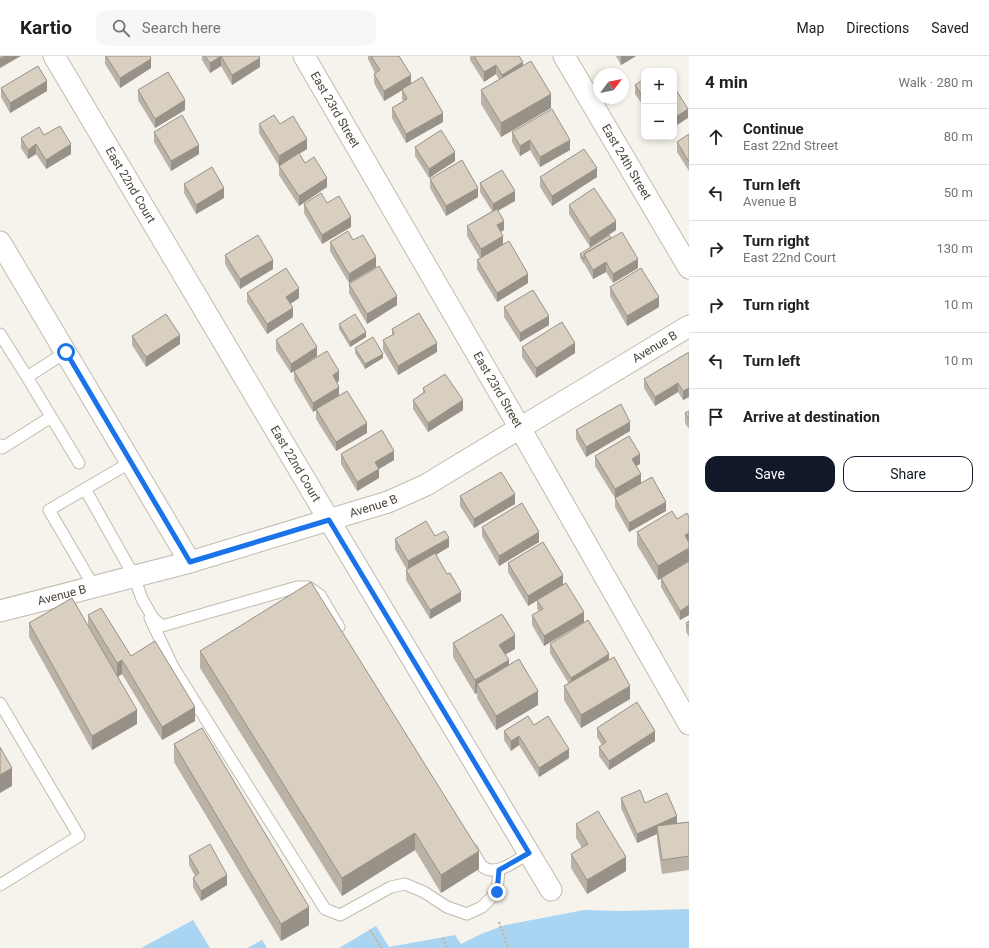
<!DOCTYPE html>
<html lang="en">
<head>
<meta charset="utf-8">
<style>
  :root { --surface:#fff; --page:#f6f6f6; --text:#202124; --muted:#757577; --line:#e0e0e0; --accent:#111827 }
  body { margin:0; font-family:Roboto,sans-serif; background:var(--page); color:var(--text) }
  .controls { position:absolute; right:12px; top:12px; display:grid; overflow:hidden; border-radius:8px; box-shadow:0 2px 6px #0003 }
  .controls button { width:36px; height:36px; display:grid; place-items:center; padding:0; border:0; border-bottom:1px solid var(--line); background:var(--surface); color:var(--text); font:20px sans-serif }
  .compass { position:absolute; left:593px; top:12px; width:36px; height:36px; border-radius:50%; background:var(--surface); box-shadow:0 2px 6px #0003; rotate:58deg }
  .stop { position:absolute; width:12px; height:12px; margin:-9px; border:3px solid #1a73e8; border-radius:50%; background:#fff }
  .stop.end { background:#1a73e8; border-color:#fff; box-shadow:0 1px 4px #0008 }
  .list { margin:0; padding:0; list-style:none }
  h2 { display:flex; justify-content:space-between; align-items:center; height:52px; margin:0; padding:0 16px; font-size:17px }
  h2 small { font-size:13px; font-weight:400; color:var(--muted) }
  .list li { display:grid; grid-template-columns:26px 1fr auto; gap:12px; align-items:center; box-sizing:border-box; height:56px; padding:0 16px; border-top:1px solid var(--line) }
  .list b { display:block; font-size:15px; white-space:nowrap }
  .list p { margin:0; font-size:13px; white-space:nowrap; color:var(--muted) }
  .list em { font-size:13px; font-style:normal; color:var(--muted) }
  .actions { display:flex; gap:8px; padding:12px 16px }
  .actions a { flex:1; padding:9px 0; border:1px solid var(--accent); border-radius:12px; text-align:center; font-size:14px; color:var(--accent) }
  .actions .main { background:var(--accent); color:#fff }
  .icon { flex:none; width:22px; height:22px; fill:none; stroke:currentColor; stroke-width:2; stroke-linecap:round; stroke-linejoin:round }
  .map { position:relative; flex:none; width:689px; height:892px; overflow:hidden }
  header { display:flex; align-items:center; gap:24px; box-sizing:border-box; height:56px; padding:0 20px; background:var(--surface); border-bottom:1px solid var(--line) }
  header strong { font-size:19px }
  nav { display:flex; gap:22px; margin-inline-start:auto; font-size:14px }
  .search { width:280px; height:36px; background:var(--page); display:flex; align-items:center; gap:10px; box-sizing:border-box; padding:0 14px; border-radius:12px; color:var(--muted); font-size:15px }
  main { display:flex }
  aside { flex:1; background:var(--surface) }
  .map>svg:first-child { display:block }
</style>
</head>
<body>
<header>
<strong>Kartio</strong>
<div class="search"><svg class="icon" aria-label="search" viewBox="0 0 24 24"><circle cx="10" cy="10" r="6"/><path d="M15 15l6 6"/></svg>Search here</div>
<nav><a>Map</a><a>Directions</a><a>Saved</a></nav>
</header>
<main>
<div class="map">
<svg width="689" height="892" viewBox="0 0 689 892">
  <rect width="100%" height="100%" fill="#f6f3ec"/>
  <path fill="#a9d4f2" d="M689 853V892H339L376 870 389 891 455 879 461 888 481 878 505 869 584 854 623 855Z
    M193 864 210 892H141Z
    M262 884 267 892H247Z"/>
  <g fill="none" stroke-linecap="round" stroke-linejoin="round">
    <g stroke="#c2bbae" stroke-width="13">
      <path id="service" d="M0 278 27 321
        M66 296 27 321 79 407
        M0 389 2 392 51 361
        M85 433 134 520 142 543 153 562 162 570 297 531H308L320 539 339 571
        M94 531 49 454 131 406
        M150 562 173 611 325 853 340 859 391 831 405 828 424 836 447 851 467 858 482 851 497 836 499 814
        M0 647 79 780 0 829
        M472 793C475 798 478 806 482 810 495 822 517 804 529 797"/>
    </g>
    <g stroke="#c2bbae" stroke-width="23">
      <g id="minor">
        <path id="s1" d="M54 0 329 464 551 834"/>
        <path id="s2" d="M304 0 520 372 689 668"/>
        <path id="s3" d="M564 0 689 212"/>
        <path d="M0 186 190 506"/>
        <path id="s4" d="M0 555 190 506 388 446 426 429 520 372 689 270"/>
      </g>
    </g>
    <path stroke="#c4b79f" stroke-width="2.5" stroke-dasharray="2 2" stroke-linecap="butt" d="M499 866 508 892
      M370 874 382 892
      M443 882 447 892"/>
    <use href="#service" stroke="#fff" stroke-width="11"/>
    <use href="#minor" stroke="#fff" stroke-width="21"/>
  </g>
  <path fill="#bab2a6" d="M105 0H150L151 12 120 32 105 8Z
    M202 0H259L260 11 232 29 221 10 210 17 202 4Z
    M368 0H399L411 28 443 66 406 87 392 62V52L403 45 402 43V34L384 45 374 27V18L375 17 368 3Z
    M470 0H519L523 10 551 52 501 81 481 48V34L499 24 496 18 484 26 470 4Z
    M616 0H636L621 9Z
    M644 23V51L635 38V29Z
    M1 32 47 35 10 57 1 41Z
    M138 34 185 54 155 72 138 44Z
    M259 68H280L307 93 299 98 305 107 327 131 299 150 279 119V110L290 103 279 110 259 77Z
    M154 76 199 98 171 115 154 86Z
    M512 76 570 94 540 111 530 94 520 100 512 86Z
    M689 78V115L677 96V86Z
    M44 79 71 98 46 113 36 98 28 103 21 92V82Z
    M415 91 455 105 429 122 415 100Z
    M540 121H597L552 150 540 131Z
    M430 123 478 141 446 160 430 132Z
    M480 127 515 145 498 155 504 174 501 176 503 188 528 227 497 246 477 213V204L480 202 467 180V170L492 155 480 136Z
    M184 128 224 142 196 158 184 137Z
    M327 147 351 171 322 188 304 157V148Z
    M569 149 616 174 590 191 569 158Z
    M611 182 638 212 613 227 606 216 593 223 584 207V208L580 202V198Z
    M353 184 376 211 349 227 330 195V186Z
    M225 199 273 213 240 233 225 208Z
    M349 228 397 249 367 268 349 237Z
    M610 231 659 251 627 270 610 240Z
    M247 237 299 242 290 248 293 261 267 278 247 246Z
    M504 251 549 269 520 286 504 261Z
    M339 268 366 281 350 291 339 273Z
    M392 273 437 296 398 319 383 294V284L392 280Z
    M132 280 180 288 146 311 132 289Z
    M276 284 317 300 304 309 339 325 337 326 339 340 367 377 336 395 316 363V354L313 356 294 324V315L291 317 276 294Z
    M522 291 575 297 536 322 522 301Z
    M355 292 383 302 365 313 355 297Z
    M689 296V341L683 344 678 336 655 350 644 332V323Z
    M423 332 463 354 428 376 413 353V344L423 337Z
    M689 355V373L685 367V357Z
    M576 374 630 375 586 401 576 383Z
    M341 398 394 404 379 413V422L357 435 341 408Z
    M595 400 640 408 636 410 641 427 666 455 629 476 615 451V442L595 410Z
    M460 440 515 448 474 472 460 450Z
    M689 461V559L680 564 661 531V523L658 524 637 489V476L677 463Z
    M482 471 539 486 499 510 482 480Z
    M435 480 449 491 436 499 461 545 430 563 406 524V514H407L395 493V483Z
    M508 507 563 528 584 566 544 590 532 569V559L539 555 537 553V544L542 541 528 550 508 516Z
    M88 559 131 600 195 665 162 684 122 618 118 621 137 668 92 694 29 581V567L88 570Z
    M689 565V581L686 576V567Z
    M453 587 515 593 505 599 509 609 538 649 496 674 477 642V637L475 638 453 601Z
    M550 588 609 604 630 643 581 672 564 644V630L569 628 550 597Z
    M200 595 479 813 441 837 415 794 342 840 200 612Z
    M534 669 569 702 539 721 519 689 511 695 504 684V675Z
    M597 672 655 685 609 714 599 700V691L602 689 597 681Z
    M174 688 309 869 281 885 174 706Z
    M621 742 645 747 677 767 689 766V814L662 818 657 784V778L637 787 621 752Z
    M576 768 626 815 587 838 571 812V798L582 792 576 782Z
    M189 800 227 829 201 845 193 831V822L195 820 189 809Z"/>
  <path fill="#979187" d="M5 0H21L0 12V3Z
    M221 0V10L210 17V7Z
    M621 0H636L621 9Z
    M260 2V11L232 29V19Z
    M151 3V12L120 32V22Z
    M523 6V16L502 29V19Z
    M496 9V18L484 26V16Z
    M411 19V29L384 45V35Z
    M47 25V35L10 57V47Z
    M551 38V52L501 81V67Z
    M185 44V54L155 72V63Z
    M688 53V62L674 71V62Z
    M443 57V66L406 87V78Z
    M307 83V93L279 110V100Z
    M530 84V94L520 100V90Z
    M570 84V94L540 111V101Z
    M36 88V98L28 103V94Z
    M71 88V98L46 113V104Z
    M199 89V98L171 115V105Z
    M455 96V105L429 122V113Z
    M597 112V121L552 150V140Z
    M327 122V131L299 150V140Z
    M224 132V142L196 158V149Z
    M478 132V141L446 160V150Z
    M515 135V145L493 157V148Z
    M351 161V171L322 188V179Z
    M504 165V174L497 178V169Z
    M616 165V174L590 191V182Z
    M503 180V189L481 203V193Z
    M376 201V211L349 227V218Z
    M638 203V212L613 227V218Z
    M273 204V213L240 233V223Z
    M606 206V216L593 223V214Z
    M528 218V227L497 246V237Z
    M299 232V242L286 251V241Z
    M397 240V249L367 268V258Z
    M659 241V251L627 270V260Z
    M293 252V261L267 278V268Z
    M549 260V269L520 286V277Z
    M366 276V281L350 291V286Z
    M180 279V288L146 311V301Z
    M437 287V296L398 319V310Z
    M575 287V297L536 322V312Z
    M317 291V300L291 317V308Z
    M383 298V302L365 313V308Z
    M339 315V325L333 329V319Z
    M678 327V336L655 350V341Z
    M339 331V340L313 356V347Z
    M689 332V341L683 344V335Z
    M463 344V354L428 376V367Z
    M630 366V375L586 401V391Z
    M367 367V377L336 395V386Z
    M394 395V404L379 413V422L357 435V426L375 406Z
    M640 398V408L632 412V403Z
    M641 418V427L615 443V433Z
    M515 438V448L474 472V463Z
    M666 446V455L629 476V467Z
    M539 476V486L499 510V500Z
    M689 477V490L685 479Z
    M449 482V491L408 515V505Z
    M689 492V505L658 524V510Z
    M563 519V529L528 550V540Z
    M461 536V545L430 563V554Z
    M689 549V559L680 564V555Z
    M584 556V566L544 590V580Z
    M515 579V593L499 602V589Z
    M609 598V608L571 631V622Z
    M122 604V618L117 621V607Z
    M509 604V618L477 628V637L475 638V624Z
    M630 630V643L581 672V659Z
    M538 635V649L496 674V660Z
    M195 651V665L162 684V671Z
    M137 654V668L92 694V680Z
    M655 675V685L609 714V705Z
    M519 680V689L511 695V685Z
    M569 693V702L539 721V712Z
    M12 712V730L0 737V719Z
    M677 760V769L657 770V778L637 787V778Z
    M415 777V794L342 840V822Z
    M479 795V813L441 837V819Z
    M626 801V815L587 838V824Z
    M227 819V829L201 845V835Z
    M309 851V869L281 885V868Z"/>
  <path fill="#d8cfc1" stroke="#979187" d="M0 0H5L0 3Z
    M106 0H150L151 3 120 22Z
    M205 0H259L260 2 232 19 221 0 210 7Z
    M371 0H399L411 19 384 35 374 18 380 14Z
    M474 0H519L523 6 502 19 496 9 484 16Z
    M531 5 551 38 501 67 481 34Z
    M38 10 47 25 10 47 1 32Z
    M168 16 185 44 155 63 138 34Z
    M422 21 443 57 406 78 392 52 407 43 402 33Z
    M644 23V42L635 29Z
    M674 31 688 53 674 62Z
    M552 53 570 84 540 101 530 84 520 90 512 76Z
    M182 59 199 89 171 105 154 76Z
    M274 59 280 68 293 60 307 83 279 100 259 68Z
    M60 70 71 88 46 104 36 88 28 94 21 82 39 71 44 79Z
    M441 74 455 96 429 113 415 91Z
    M689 78V106L677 86Z
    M584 93 597 112 552 140 540 121Z
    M299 97 305 107 314 101 327 122 299 140 279 110Z
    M462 104 478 132 446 150 430 123Z
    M212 111 224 132 196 149 184 128Z
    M502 114 515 135 493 148 480 127Z
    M594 132 616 165 590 182 569 149Z
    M321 137 327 147 339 140 351 161 322 179 304 148Z
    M497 153 504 165 497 169 503 180 481 193 467 170Z
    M348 175 353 184 363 179 376 201 349 218 330 186Z
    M622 176 638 203 613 218 606 206 593 214 584 198Z
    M258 179 273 204 240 223 225 199Z
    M609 179 611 182 584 198V203L580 198Z
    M509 185 528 218 497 237 477 204Z
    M379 210 397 240 367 258 349 228Z
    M286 212 299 232 286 241 293 252 267 268 247 237Z
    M641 212 659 241 627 260 610 231Z
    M533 234 549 260 520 277 504 251Z
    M419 257 437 287 398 310 383 284 394 278 392 273Z
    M166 258 180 279 146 301 132 280Z
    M355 258 366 276 350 286 339 268Z
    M562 266 575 287 536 312 522 291Z
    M302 267 317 291 291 308 276 284Z
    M373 281 383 298 365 308 355 292Z
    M327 295 339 315 333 319 339 331 313 347 294 315Z
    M689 296V332L683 335 678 327 655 341 644 323Z
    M445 318 463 344 428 367 413 344 425 336 423 332Z
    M347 335 367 367 336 386 316 353Z
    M621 348 630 366 586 391 576 374Z
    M689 355V363L685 357Z
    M382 374 394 395 375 406 379 413 357 426 341 398Z
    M629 380 640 398 632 403 641 418 615 433 595 400Z
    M501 416 515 438 474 463 460 440Z
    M652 421 666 446 629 467 615 442Z
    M522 447 539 476 499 500 482 471Z
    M672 455 677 463 687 457 689 461V477L685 479 689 487V492L658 510 637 476Z
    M426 465 435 480 445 475 449 482 408 505 395 483Z
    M543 486 563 519 528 540 508 507Z
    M435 497 447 518 450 517 461 536 430 554 406 514Z
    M689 505V549L680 555 661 522Z
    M311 526 479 795 441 819 415 777 342 822 200 595Z
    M566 527 584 556 544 580 532 559 543 553 537 544Z
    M72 542 137 654 92 680 29 567Z
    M101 552 131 600 155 585 195 651 162 671 122 604 117 607 88 559Z
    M502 558 515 579 499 589 509 604 475 624 453 587Z
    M588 564 609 598 571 622 550 588Z
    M689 565V571L686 567Z
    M614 601 630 630 581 659 564 630Z
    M519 603 538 635 496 660 477 628Z
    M637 646 655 675 609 705 599 691 606 686 597 672Z
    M528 660 534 669 548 660 569 693 539 712 519 680 511 685 504 675Z
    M202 672 309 851 281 868 174 688Z
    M0 691 12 712 0 719Z
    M640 734 645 747 667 737 677 760 637 778 621 742Z
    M598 755 626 801 587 824 571 798 588 788 576 768Z
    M689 766V800L662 804 657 770Z
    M210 788 227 819 201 835 193 822 199 817 189 800Z"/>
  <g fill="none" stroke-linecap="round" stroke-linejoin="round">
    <path stroke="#1a73e8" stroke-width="5" d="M66 296 190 506 329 464 529 797 499 814 497 836"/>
  </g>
  <g text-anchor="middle" stroke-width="3" stroke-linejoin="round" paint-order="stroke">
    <g font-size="12" fill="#4b4439" stroke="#fff">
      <text dy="4" stroke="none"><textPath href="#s2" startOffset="62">East 23rd Street</textPath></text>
      <text dy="4" stroke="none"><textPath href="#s3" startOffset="123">East 24th Street</textPath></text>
      <text dy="4" stroke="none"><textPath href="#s1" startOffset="150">East 22nd Court</textPath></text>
      <text dy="4" stroke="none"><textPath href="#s4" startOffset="712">Avenue B</textPath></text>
      <text dy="4" stroke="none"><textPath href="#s2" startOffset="386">East 23rd Street</textPath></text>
      <text dy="4" stroke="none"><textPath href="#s1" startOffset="474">East 22nd Court</textPath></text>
      <text dy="4" stroke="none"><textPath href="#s4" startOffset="388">Avenue B</textPath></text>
      <text dy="4" stroke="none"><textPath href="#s4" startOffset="64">Avenue B</textPath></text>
    </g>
  </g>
</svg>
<div class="controls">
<button>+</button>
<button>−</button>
</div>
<svg class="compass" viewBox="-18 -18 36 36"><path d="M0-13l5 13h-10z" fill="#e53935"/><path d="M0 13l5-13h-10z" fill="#757577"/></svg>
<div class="stop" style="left:66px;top:296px"></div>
<div class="stop end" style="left:497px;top:836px"></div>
</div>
<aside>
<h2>4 min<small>Walk · 280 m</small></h2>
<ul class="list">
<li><svg class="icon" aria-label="ahead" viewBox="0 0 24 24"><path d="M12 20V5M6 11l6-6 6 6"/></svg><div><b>Continue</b><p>East 22nd Street</p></div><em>80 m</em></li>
<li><svg class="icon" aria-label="left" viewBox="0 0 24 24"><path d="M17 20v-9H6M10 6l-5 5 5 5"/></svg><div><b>Turn left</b><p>Avenue B</p></div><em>50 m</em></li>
<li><svg class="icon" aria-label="right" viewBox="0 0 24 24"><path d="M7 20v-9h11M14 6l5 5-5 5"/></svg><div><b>Turn right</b><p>East 22nd Court</p></div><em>130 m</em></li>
<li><svg class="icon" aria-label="right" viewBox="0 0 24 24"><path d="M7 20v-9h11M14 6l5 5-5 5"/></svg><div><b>Turn right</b></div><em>10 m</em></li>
<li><svg class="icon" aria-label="left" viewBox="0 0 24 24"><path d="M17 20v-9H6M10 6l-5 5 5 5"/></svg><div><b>Turn left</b></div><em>10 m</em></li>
<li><svg class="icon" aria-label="arrive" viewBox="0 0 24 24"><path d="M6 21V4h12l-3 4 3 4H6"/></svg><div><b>Arrive at destination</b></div></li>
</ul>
<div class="actions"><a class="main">Save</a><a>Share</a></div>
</aside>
</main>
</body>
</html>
